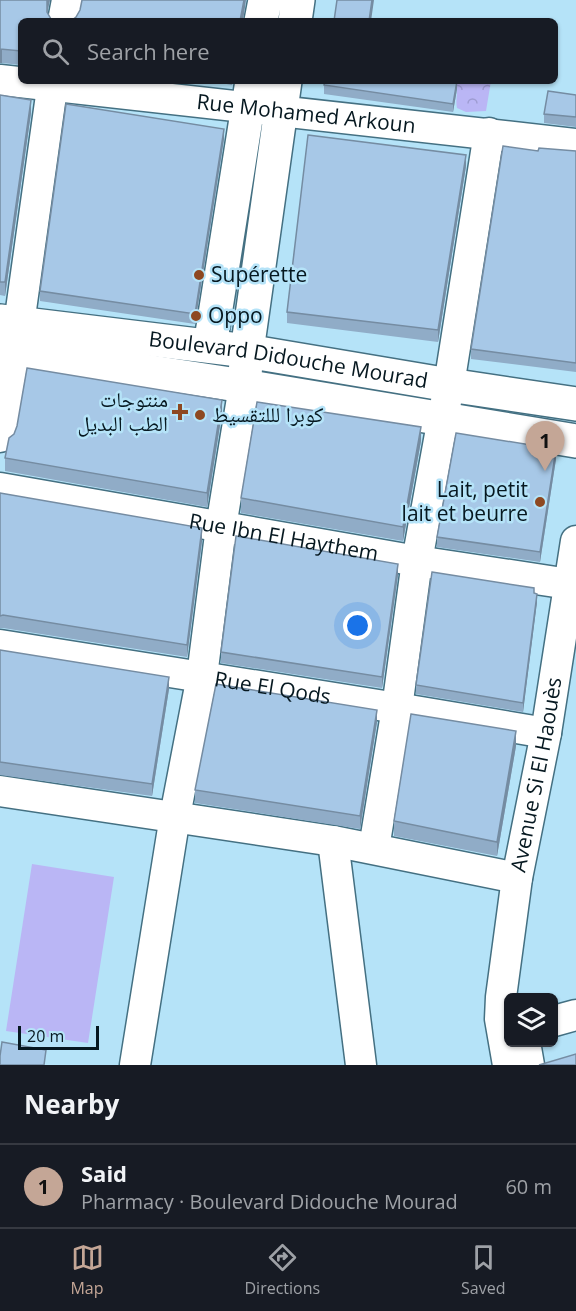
<!DOCTYPE html>
<html lang="en">
<head>
<meta charset="utf-8">
<style>
  :root { --surface:#171b24; --page:#20242c; --text:#f1f3f6; --muted:#9ea1a6; --line:#363941; --accent:#c4a696 }
  body { margin:0; font-family:"Open Sans","Noto Naskh Arabic",sans-serif; background:var(--page); color:var(--text) }
  .controls { position:absolute; right:18px; bottom:18px; display:grid; overflow:hidden; border-radius:9px; box-shadow:0 2px 4px #0004 }
  .controls button { width:54px; height:54px; display:grid; place-items:center; padding:0; border:0; border-bottom:2px solid var(--line); background:var(--surface); color:var(--text); font:30px sans-serif }
  .scale { position:absolute; left:18px; bottom:15px; width:81px; box-sizing:border-box; padding-left:6px; border:3px solid #061820; border-top:0; font-size:16px; line-height:21px; white-space:nowrap; color:#061820; -webkit-text-stroke:4px #b5e3f8; paint-order:stroke }
  .you { position:absolute; left:358px; top:626px; width:21px; height:21px; margin:-15px; border:4px solid #fff; border-radius:50%; background:#1a73e8; box-shadow:0 0 0 9px #1a73e833 }
  .badge { display:grid; place-items:center; width:39px; height:39px; border-radius:50%; background:var(--accent); color:#111; font-size:20px; font-weight:700 }
  .pin { position:absolute; translate:-50% -50px; filter:drop-shadow(0 2px 3px #0008) }
  .pin::after { content:''; position:absolute; top:32px; width:21px; height:18px; background:inherit; clip-path:polygon(0 0,100% 0,50% 100%) }
  .list { margin:0; padding:0; list-style:none }
  h2 { display:flex; justify-content:space-between; align-items:center; height:78px; margin:0; padding:0 24px; font-size:26px }
  h2 small { font-size:20px; font-weight:400; color:var(--muted) }
  .list li { display:grid; grid-template-columns:39px 1fr auto; gap:18px; align-items:center; box-sizing:border-box; height:84px; padding:0 24px; border-top:2px solid var(--line) }
  .list b { display:block; font-size:22px; white-space:nowrap }
  .list p { margin:0; font-size:20px; white-space:nowrap; color:var(--muted) }
  .list em { font-size:20px; font-style:normal; color:var(--muted) }
  .icon { flex:none; width:33px; height:33px; fill:none; stroke:currentColor; stroke-width:2; stroke-linecap:round; stroke-linejoin:round }
  .map { position:relative; flex:none; width:576px; height:1065px; overflow:hidden }
  .search { position:absolute; background:var(--surface); box-shadow:0 2px 4px #0004; left:18px; right:18px; top:18px; height:66px; display:flex; align-items:center; gap:15px; box-sizing:border-box; padding:0 21px; border-radius:9px; color:var(--muted); font-size:22px }
  .sheet { height:162px; background:var(--surface) }
  nav { display:flex; justify-content:space-around; align-items:center; box-sizing:border-box; height:84px; border-top:2px solid var(--line); background:var(--surface); font-size:16px; color:var(--muted) }
  nav a { display:grid; justify-items:center; gap:3px }
  nav .on { color:var(--accent) }
  .map>svg:first-child { display:block }
</style>
</head>
<body>
<div class="map">
<svg width="576" height="1065" viewBox="0 0 576 1065">
  <defs>
    <pattern id="forest-crowns" width="20" height="18" patternUnits="userSpaceOnUse" patternTransform="scale(1.5)"><rect width="20" height="18" fill="#bab6f5"/><path d="M2 6a3 3 0 1 1 6 0M12 15a3 3 0 1 1 6 0" fill="none" stroke="#9e9cd2"/></pattern>
  </defs>
  <rect width="100%" height="100%" fill="#b5e3f8"/>
  <path fill="url(#forest-crowns)" d="M456 81H491L486 111 466 112 457 108C455 99 459 91 456 81Z"/>
  <path fill="#bab6f5" d="M32 864 114 877 88 1043 6 1031Z"/>
  <g fill="none" stroke-linecap="round" stroke-linejoin="round">
    <g stroke="#447082" stroke-width="33">
      <g id="minor">
        <path d="M63 21 67 0"/>
        <path id="s1" d="M0 80 576 144"/>
        <path d="M0 437 19 324 53 81"/>
        <path id="s2" d="M0 488 417 561 569 584"/>
        <path id="s3" d="M0 645 397 708 546 733"/>
        <path d="M0 791 333 841 517 878"/>
        <path d="M333 841 361 1065"/>
        <path d="M374 848 397 708 417 561 449 385 489 133"/>
        <path d="M554 1021 576 1015"/>
        <path d="M525 1042 529 1065"/>
        <path d="M135 1065 175 816 202 676 221 527 244 386"/>
        <path id="s4" d="M508 1065 500 1019 501 997 517 878 546 733 576 541"/>
      </g>
    </g>
    <g stroke="#447082" stroke-width="36">
      <path id="tertiary" d="M261 21 265 0
        M295 21 298 0
        M210 346 252 81
        M244 386 247 351 285 81"/>
    </g>
    <g stroke="#447082" stroke-width="36">
      <g id="secondary">
        <path id="s5" d="M0 321 247 351 449 385 576 404"/>
        <path d="M0 349 244 386 576 441"/>
      </g>
    </g>
    <use href="#minor" stroke="#fff" stroke-width="30"/>
    <use href="#tertiary" stroke="#fff" stroke-width="33"/>
    <use href="#secondary" stroke="#fff" stroke-width="33"/>
  </g>
  <path fill="#90acc7" d="M0 0H50L47 13 21 21V65L2 63Z
    M209 81H233L232 85Z
    M324 85 457 89 453 112 324 94Z
    M0 95 31 113 5 296 0 295Z
    M576 95V127L544 123V114Z
    M224 139 195 324 40 301V291Z
    M538 151H576V372L471 359V349Z
    M466 166 438 342 287 323V312Z
    M222 413 207 507 5 471V458Z
    M421 441 403 541 241 513V498Z
    M556 459 540 562 437 547V537Z
    M0 493 202 541 187 657 3 628H0Z
    M398 575 382 688 221 663V652Z
    M534 593 537 602 523 712 416 694V685Z
    M0 650 169 689 152 796 0 775Z
    M377 722 360 829 195 803V790Z
    M516 746 497 856 394 836V821Z"/>
  <path fill="#758ca2" d="M47 0H50L46 18V4Z
    M244 0H246L243 21H240Z
    M372 0H374L371 21H369Z
    M2 48V63H0V49Z
    M457 81V89L453 112V104Z
    M31 100V113L5 296V282Z
    M224 129V139L195 324V314Z
    M466 155V166L438 342V330Z
    M222 400V413L207 507V493Z
    M421 427V441L403 541V527Z
    M556 449V459L540 562V552Z
    M202 528V541L187 657V645Z
    M398 564V575L382 688V677Z
    M537 594V602L523 712V703Z
    M169 677V689L152 796V784Z
    M377 710V722L360 829V816Z
    M516 731V746L497 856V842Z"/>
  <path fill="#a7c8e7" stroke="#758ca2" stroke-width="1.5" d="M0 0H47V12L51 19 55 21H21V51L0 49Z
    M82 0H244L240 21H71L76 17 80 10Z
    M337 0H372L369 21H334Z
    M325 81H457L453 104 324 85Z
    M548 91 576 95V117L544 114Z
    M0 95 31 100 5 282H0Z
    M66 104 224 129 195 314 40 291Z
    M308 135 466 155 438 330 287 312Z
    M503 146 538 151 539 148 576 151V363L471 349Z
    M27 368 222 400 207 493 5 458 9 438 14 434 17 426Z
    M257 402 421 427 403 527 241 498Z
    M456 433 556 449 540 552 437 537Z
    M0 493 202 528 187 645 3 615 0 616Z
    M236 536 398 564 382 677 221 652Z
    M432 572 534 588V593L537 594 523 703 416 685Z
    M0 650 169 677 152 784 0 762Z
    M216 684 377 710 360 816 195 790Z
    M411 714 516 731 497 842 394 821Z
    M2 1042 46 1050 44 1065H0V1056Z
    M576 1054V1065H539Z"/>
  <g fill="#8e4821" stroke="#b5e3f8" stroke-width="2">
    <circle cx="199" cy="275" r="6"/>
    <circle cx="196" cy="316" r="6"/>
    <path d="M177 403h6v6h6v6h-6v6h-6v-6h-6v-6h6z"/>
    <circle cx="200" cy="415" r="6"/>
    <circle cx="540" cy="502" r="6"/>
  </g>
  <g text-anchor="middle" stroke-width="5" stroke-linejoin="round" paint-order="stroke">
    <g font-size="21" fill="#061820" stroke="#b5e3f8">
      <text dy="7" stroke="none"><textPath href="#s1" startOffset="308">Rue Mohamed Arkoun</textPath></text>
      <text dy="7" stroke="none"><textPath href="#s5" startOffset="291">Boulevard Didouche Mourad</textPath></text>
      <text dy="7" stroke="none"><textPath href="#s2" startOffset="288">Rue Ibn El Haythem</textPath></text>
      <text dy="7" stroke="none"><textPath href="#s3" startOffset="276">Rue El Qods</textPath></text>
      <text dy="7" stroke="none"><textPath href="#s4" startOffset="294">Avenue Si El Haouès</textPath></text>
    </g>
    <g font-size="21" fill="#061820" stroke="#b5e3f8" text-anchor="start">
      <text x="211" y="282">Supérette</text>
      <text x="208" y="323">Oppo</text>
      <text x="168" y="407" text-anchor="end">منتوجات<tspan x="168" dy="24">الطب البديل</tspan></text>
      <text x="212" y="422">كوبرا لللتقسيط</text>
      <text x="528" y="497" text-anchor="end">Lait, petit<tspan x="528" dy="24">lait et beurre</tspan></text>
    </g>
  </g>
</svg>
<div class="controls">
<button><svg class="icon" aria-label="layers" viewBox="0 0 24 24"><path d="M12 4l9 5-9 5-9-5zM3 14l9 5 9-5"/></svg></button>
</div>
<div class="scale">20 m</div>
<div class="you"></div>
<div class="pin badge" style="left:545px;top:471px">1</div>
<div class="search"><svg class="icon" aria-label="search" viewBox="0 0 24 24"><circle cx="10" cy="10" r="6"/><path d="M15 15l6 6"/></svg>Search here</div>
</div>
<section class="sheet">
<h2>Nearby<small></small></h2>
<ul class="list">
<li><span class="badge">1</span><div><b>Said</b><p>Pharmacy · Boulevard Didouche Mourad</p></div><em>60 m</em></li>
</ul>
</section>
<nav>
<a class="on"><svg class="icon" aria-label="map" viewBox="0 0 24 24"><path d="M3 6l6-2 6 2 6-2v14l-6 2-6-2-6 2zM9 4v14M15 6v14"/></svg>Map</a>
<a><svg class="icon" aria-label="directions" viewBox="0 0 24 24"><path d="M12 3l9 9-9 9-9-9zM9 14v-3h6M13 9l2 2-2 2"/></svg>Directions</a>
<a><svg class="icon" aria-label="saved" viewBox="0 0 24 24"><path d="M7 4h10v16l-5-4-5 4z"/></svg>Saved</a>
</nav>
</body>
</html>
